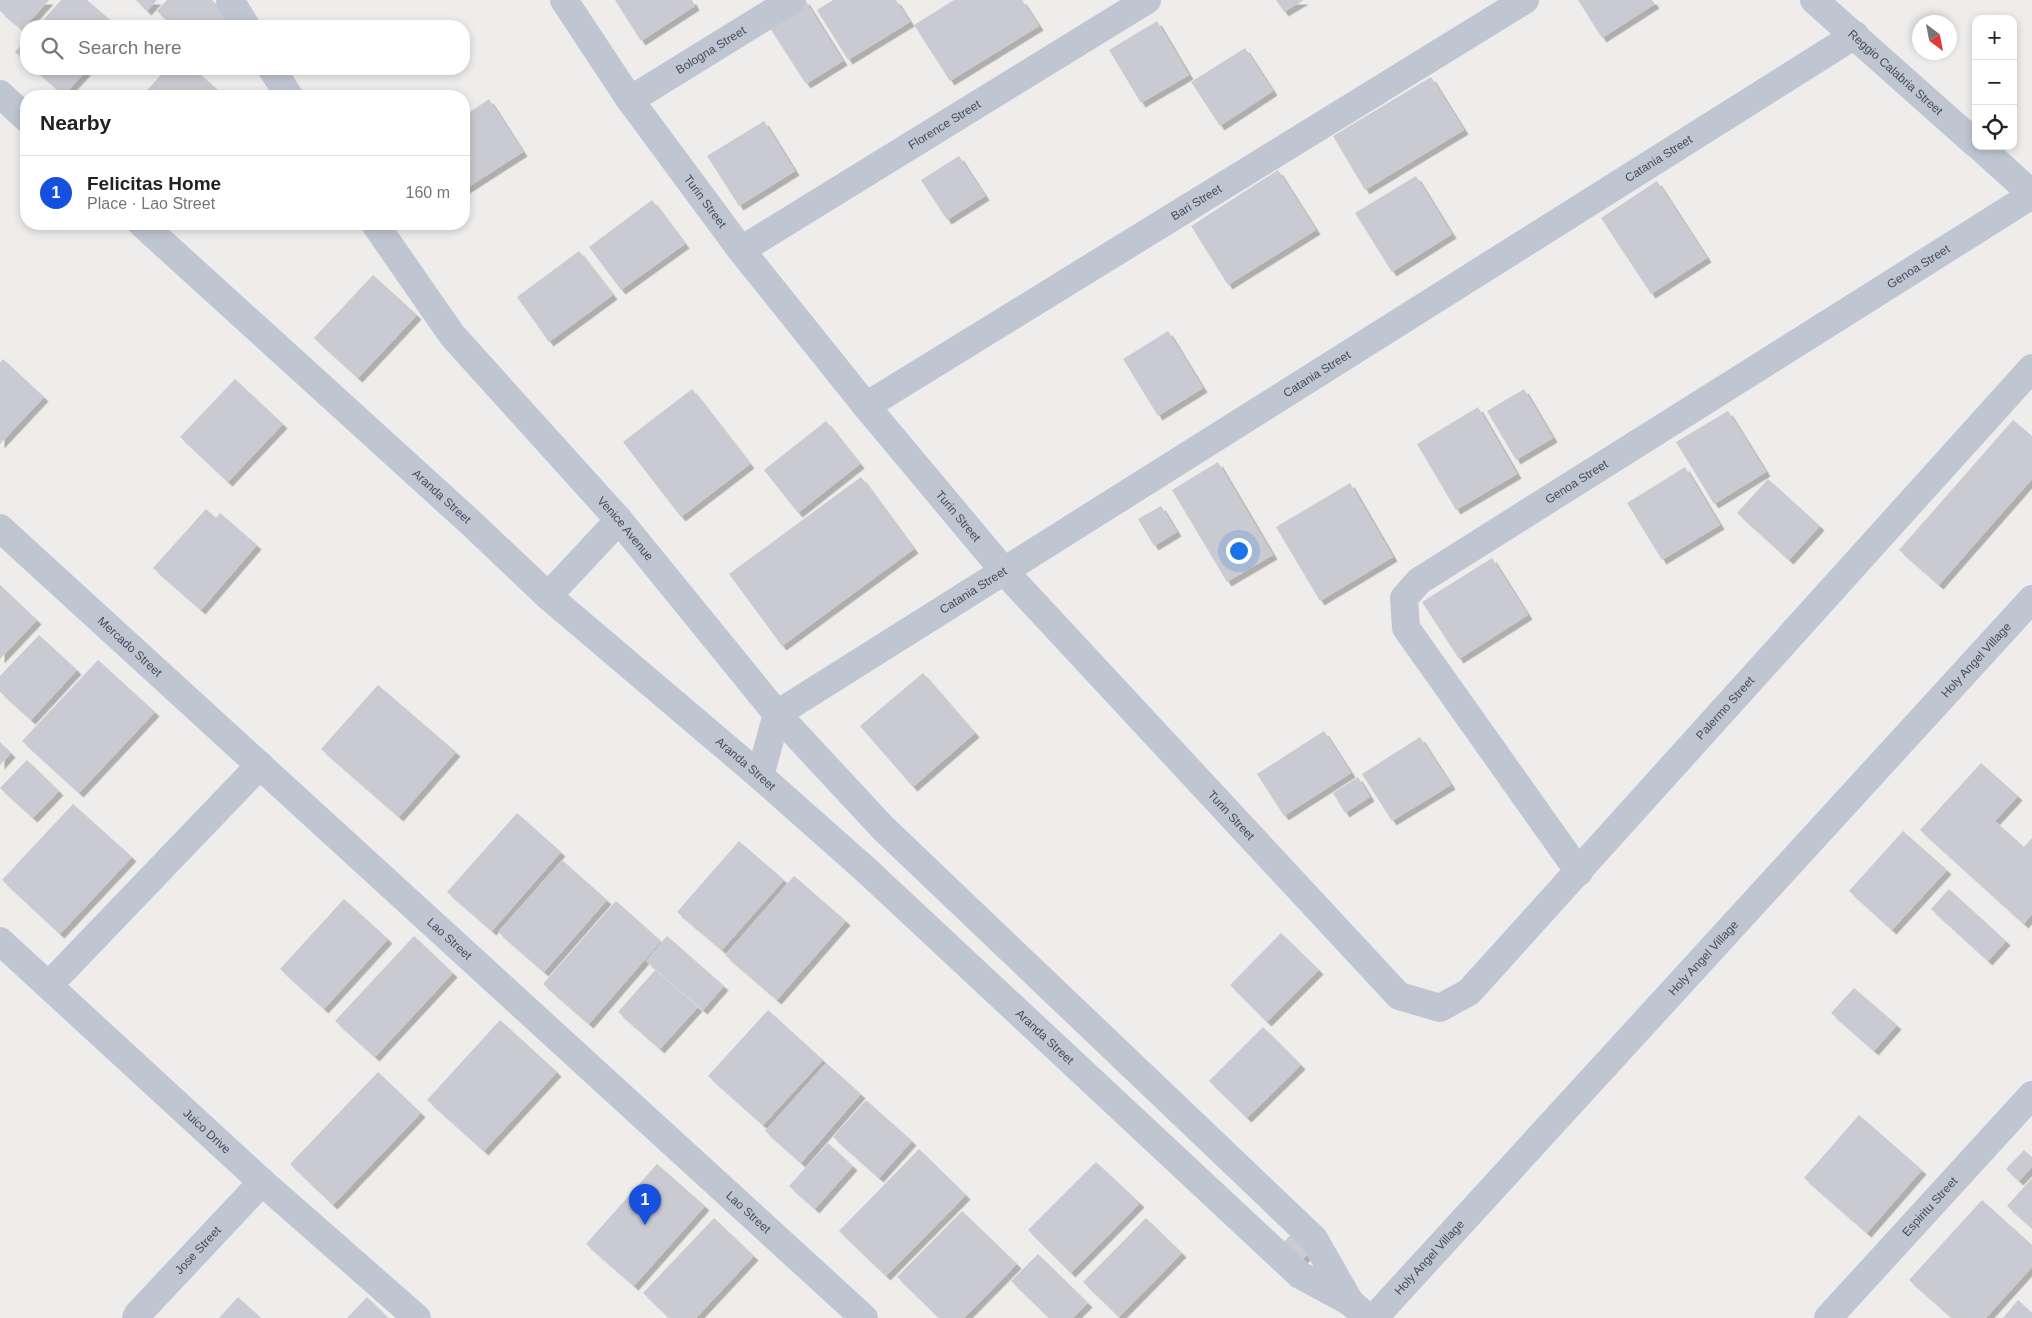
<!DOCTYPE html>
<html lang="en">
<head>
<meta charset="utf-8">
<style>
  :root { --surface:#fff; --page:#f6f6f6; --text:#222; --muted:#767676; --line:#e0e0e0; --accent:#1750de }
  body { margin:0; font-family:Arial,sans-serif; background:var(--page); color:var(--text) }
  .controls { position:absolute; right:15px; top:15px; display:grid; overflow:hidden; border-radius:10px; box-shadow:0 2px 8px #0003 }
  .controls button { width:45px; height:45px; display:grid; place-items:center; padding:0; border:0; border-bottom:1px solid var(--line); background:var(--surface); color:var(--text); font:25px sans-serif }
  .compass { position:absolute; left:1912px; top:15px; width:45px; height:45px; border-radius:50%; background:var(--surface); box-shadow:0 2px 8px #0003; rotate:148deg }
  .you { position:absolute; left:1238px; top:550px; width:18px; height:18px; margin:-12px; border:4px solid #fff; border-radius:50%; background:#1a73e8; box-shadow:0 0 0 8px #1a73e833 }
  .badge { display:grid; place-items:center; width:32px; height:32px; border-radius:50%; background:var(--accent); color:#fff; font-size:16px; font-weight:700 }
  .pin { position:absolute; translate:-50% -41px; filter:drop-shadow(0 1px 2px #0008) }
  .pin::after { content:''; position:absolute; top:26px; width:18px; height:15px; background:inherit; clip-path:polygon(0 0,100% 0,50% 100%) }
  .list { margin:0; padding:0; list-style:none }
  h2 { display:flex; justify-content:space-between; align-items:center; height:65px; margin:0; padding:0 20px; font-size:21px }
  h2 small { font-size:16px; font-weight:400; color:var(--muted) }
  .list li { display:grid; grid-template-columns:32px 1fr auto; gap:15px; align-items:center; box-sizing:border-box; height:75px; padding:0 20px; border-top:1px solid var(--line) }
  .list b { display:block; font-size:19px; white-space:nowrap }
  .list p { margin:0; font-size:16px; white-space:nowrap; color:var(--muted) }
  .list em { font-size:16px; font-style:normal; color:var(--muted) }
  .icon { flex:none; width:28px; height:28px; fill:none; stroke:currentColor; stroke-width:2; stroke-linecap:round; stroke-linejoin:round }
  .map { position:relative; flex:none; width:2032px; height:1318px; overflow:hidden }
  .search { position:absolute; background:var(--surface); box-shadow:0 2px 8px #0003; left:20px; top:20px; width:450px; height:55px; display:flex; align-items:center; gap:12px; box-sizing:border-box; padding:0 18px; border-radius:20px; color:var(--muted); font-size:19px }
  .panel { position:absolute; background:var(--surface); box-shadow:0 2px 8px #0003; left:20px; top:90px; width:450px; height:140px; border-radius:20px }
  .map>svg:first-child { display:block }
</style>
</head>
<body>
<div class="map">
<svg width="2032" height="1318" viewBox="0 0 2032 1318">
  <defs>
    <filter id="shadow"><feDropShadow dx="4.5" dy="4.5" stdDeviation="0" flood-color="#0004"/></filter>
  </defs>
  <rect width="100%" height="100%" fill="#efedec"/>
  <path fill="#c9cad2" filter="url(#shadow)" d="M0 0H49L22 30 0 11Z
    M61 0H87L117 26H38Z
    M136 0H157L147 11Z
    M167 0H212L239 26H172L157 11Z
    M615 0H692L695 6 641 41Z
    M805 0 843 61 806 84 766 22Z
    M833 0H896L910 22 848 60 817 10Z
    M954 0H1022L1039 26 950 81 914 25Z
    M1276 0H1304L1284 12Z
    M1578 0H1652L1655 4 1602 38Z
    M1157 21 1189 75 1141 103 1109 50Z
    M26 39V62L15 52Z
    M1245 48 1273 91 1220 126 1191 82Z
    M34 69H88L64 95Z
    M166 69H194L225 96H142Z
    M1431 77 1464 130 1365 190 1333 136Z
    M489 99 523 152 464 190V116Z
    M764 121 795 171 739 206 707 156Z
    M959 156 985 196 947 220 921 180Z
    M1278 170 1316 230 1228 285 1191 226Z
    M1416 176 1452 234 1392 272 1355 213Z
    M1657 181 1707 258 1651 294 1601 218Z
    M652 200 685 244 621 290 589 247Z
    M579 251 613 295 549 342 517 297Z
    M373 275 417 315 358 378 314 338Z
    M1168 331 1203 388 1158 416 1123 359Z
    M3 359 44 397 0 444V363Z
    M235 379 283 424 228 482 180 437Z
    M692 389 750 464 681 517 623 442Z
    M1524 389 1553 438 1516 460 1487 411Z
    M1478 407 1517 474 1456 510 1417 444Z
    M1728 411 1766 472 1714 504 1676 442Z
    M2013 420 2032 436V479L1939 585 1899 550Z
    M826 421 860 464 798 513 764 470Z
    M1218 462 1273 555 1227 582 1172 490Z
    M1685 467 1720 525 1662 560 1627 503Z
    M861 477 914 549 782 646 729 574Z
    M1768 479 1820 526 1789 560 1737 513Z
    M1350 483 1393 557 1320 601 1276 527Z
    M1161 506 1177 532 1154 546 1138 519Z
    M206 509 216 518 220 513 257 545 201 610 153 568Z
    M1492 558 1528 615 1459 659 1422 602Z
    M0 585 37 620 0 659Z
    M39 635 77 670 31 720 0 692V676Z
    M98 660 155 712 79 793 22 741Z
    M923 673 975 733 913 787 860 726Z
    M378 685 456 752 399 817 321 749Z
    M1324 731 1351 773 1284 816 1257 774Z
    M1420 737 1451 785 1392 821 1362 774Z
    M0 742 11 753 0 765Z
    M27 760 59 791 33 818 0 788Z
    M1981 763 2018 796 1995 821 2024 847 2032 838V914L2024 924 1920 830Z
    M1358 777 1370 797 1345 813 1333 793Z
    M73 804 132 857 60 934 2 880Z
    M517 813 561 852 492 931 447 892Z
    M1903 831 1947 870 1892 930 1849 891Z
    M739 841 784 880 722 950 677 912Z
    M562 860 607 900 544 972 498 932Z
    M794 876 846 921 777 1000 725 955Z
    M1949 889 2006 941 1988 961 1931 909Z
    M344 899 388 939 324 1009 280 969Z
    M616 901 661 941 589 1024 543 984Z
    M1281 933 1319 970 1267 1022 1230 985Z
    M414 936 453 973 375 1057 335 1021Z
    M667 936 724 986 703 1010 646 961Z
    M655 970 698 1007 660 1049 618 1012Z
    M1854 988 1897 1025 1874 1051 1831 1013Z
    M768 1010 823 1060 763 1125 708 1076Z
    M500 1020 557 1072 484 1151 427 1100Z
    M1263 1027 1301 1065 1247 1118 1209 1081Z
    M826 1063 861 1094 801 1163 765 1131Z
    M378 1072 421 1113 333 1205 290 1164Z
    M866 1100 912 1141 879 1178 833 1137Z
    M1859 1115 1922 1170 1867 1233 1804 1178Z
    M828 1143 853 1166 815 1209 789 1186Z
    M919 1149 966 1195 886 1276 839 1231Z
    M2024 1150 2032 1157V1167L2019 1181 2006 1169Z
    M1096 1162 1140 1203 1071 1273 1028 1230Z
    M657 1164 705 1206 634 1286 586 1244Z
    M2032 1178V1228L2007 1206Z
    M1982 1200 2032 1245V1267L1986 1318H1952L1909 1280Z
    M962 1211 1017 1264 964 1318H939L897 1277Z
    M714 1218 754 1256 696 1318H669L643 1293Z
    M1146 1218 1182 1253 1119 1317 1083 1282Z
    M1295 1230 1314 1248 1299 1263 1281 1245Z
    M1038 1254 1088 1303 1073 1318H1049L1011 1281Z
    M238 1297 261 1318H219Z
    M367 1297 388 1318H347Z
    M2018 1300 2032 1313V1318H2003Z"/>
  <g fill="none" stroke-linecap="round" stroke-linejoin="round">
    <g stroke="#bfc6d2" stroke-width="28">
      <path d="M230 0 246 26"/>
      <path id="s1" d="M564 0 630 100 741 250 866 406 1004 571 1399 996 1440 1008 1469 992 2032 368"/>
      <path id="s2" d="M1814 0 1976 144"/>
      <path d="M272 69 289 96"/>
      <path d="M0 94 26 118"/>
      <path id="s3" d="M630 100 792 0"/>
      <path d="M1979 146 2032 194"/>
      <path id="s4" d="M142 224 471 523 548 596 760 776 865 869 1300 1275 1350 1302 1368 1318"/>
      <path id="s5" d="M375 224 452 335 619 520 777 714 883 828 1314 1239 1350 1302"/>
      <path id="s6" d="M741 250 1147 0"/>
      <path id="s7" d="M866 406 1525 0"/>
      <path id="s8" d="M0 528 864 1318"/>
      <path d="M548 596 619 520"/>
      <path id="s9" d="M777 714 1855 35"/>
      <path d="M760 776 777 714"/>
      <path id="s10" d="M1579 872 1406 628 1404 598 1419 581 2032 195"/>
      <path id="s11" d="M0 941 262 1182 417 1318"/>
      <path d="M49 985 260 765"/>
      <path id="s12" d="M136 1318 138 1314 262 1182"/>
      <path id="s13" d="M1828 1318 2032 1095"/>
    </g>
    <path stroke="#bfc6d2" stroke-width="28" id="s14" d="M1374 1318 2032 599"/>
  </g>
  <g text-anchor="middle" stroke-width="4" stroke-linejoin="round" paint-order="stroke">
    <g font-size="12" fill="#454d5a" stroke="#fff">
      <text dy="4" stroke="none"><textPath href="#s3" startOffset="95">Bologna Street</textPath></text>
      <text dy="4" stroke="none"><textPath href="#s2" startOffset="109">Reggio Calabria Street</textPath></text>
      <text dy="4" stroke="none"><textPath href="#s6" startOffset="239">Florence Street</textPath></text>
      <text dy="4" stroke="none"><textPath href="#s9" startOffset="1042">Catania Street</textPath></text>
      <text dy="4" stroke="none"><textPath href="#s1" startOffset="246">Turin Street</textPath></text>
      <text dy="4" stroke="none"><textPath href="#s7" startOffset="388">Bari Street</textPath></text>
      <text dy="4" stroke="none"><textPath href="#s10" startOffset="942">Genoa Street</textPath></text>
      <text dy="4" stroke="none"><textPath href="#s9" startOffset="638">Catania Street</textPath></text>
      <text dy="4" stroke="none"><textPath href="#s10" startOffset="538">Genoa Street</textPath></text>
      <text dy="4" stroke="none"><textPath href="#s4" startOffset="405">Aranda Street</textPath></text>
      <text dy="4" stroke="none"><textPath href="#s1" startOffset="650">Turin Street</textPath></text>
      <text dy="4" stroke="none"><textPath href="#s5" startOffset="395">Venice Avenue</textPath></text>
      <text dy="4" stroke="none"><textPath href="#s9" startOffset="232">Catania Street</textPath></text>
      <text dy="4" stroke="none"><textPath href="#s8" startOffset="176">Mercado Street</textPath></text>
      <text dy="4" stroke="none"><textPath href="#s14" startOffset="892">Holy Angel Village</textPath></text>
      <text dy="4" stroke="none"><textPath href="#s1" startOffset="1760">Palermo Street</textPath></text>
      <text dy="4" stroke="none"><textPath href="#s4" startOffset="810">Aranda Street</textPath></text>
      <text dy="4" stroke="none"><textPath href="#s1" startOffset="1055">Turin Street</textPath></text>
      <text dy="4" stroke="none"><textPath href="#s8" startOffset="609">Lao Street</textPath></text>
      <text dy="4" stroke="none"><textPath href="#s14" startOffset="488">Holy Angel Village</textPath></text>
      <text dy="4" stroke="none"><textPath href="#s4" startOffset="1215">Aranda Street</textPath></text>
      <text dy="4" stroke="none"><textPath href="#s11" startOffset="281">Juico Drive</textPath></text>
      <text dy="4" stroke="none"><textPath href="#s13" startOffset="151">Espiritu Street</textPath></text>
      <text dy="4" stroke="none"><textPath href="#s8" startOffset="1014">Lao Street</textPath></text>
      <text dy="4" stroke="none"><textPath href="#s12" startOffset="92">Jose Street</textPath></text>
      <text dy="4" stroke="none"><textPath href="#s14" startOffset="82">Holy Angel Village</textPath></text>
    </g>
  </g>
</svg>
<div class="controls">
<button>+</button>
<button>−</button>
<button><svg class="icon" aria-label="locate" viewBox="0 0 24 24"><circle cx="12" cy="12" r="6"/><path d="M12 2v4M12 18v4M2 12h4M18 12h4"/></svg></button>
</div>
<svg class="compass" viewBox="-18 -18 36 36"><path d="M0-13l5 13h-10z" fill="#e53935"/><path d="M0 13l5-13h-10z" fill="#767676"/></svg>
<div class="you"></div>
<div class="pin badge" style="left:645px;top:1225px">1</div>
<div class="search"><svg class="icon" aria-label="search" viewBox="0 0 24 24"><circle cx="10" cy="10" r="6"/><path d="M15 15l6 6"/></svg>Search here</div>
<section class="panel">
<h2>Nearby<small></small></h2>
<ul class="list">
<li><span class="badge">1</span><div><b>Felicitas Home</b><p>Place · Lao Street</p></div><em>160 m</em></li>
</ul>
</section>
</div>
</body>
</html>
